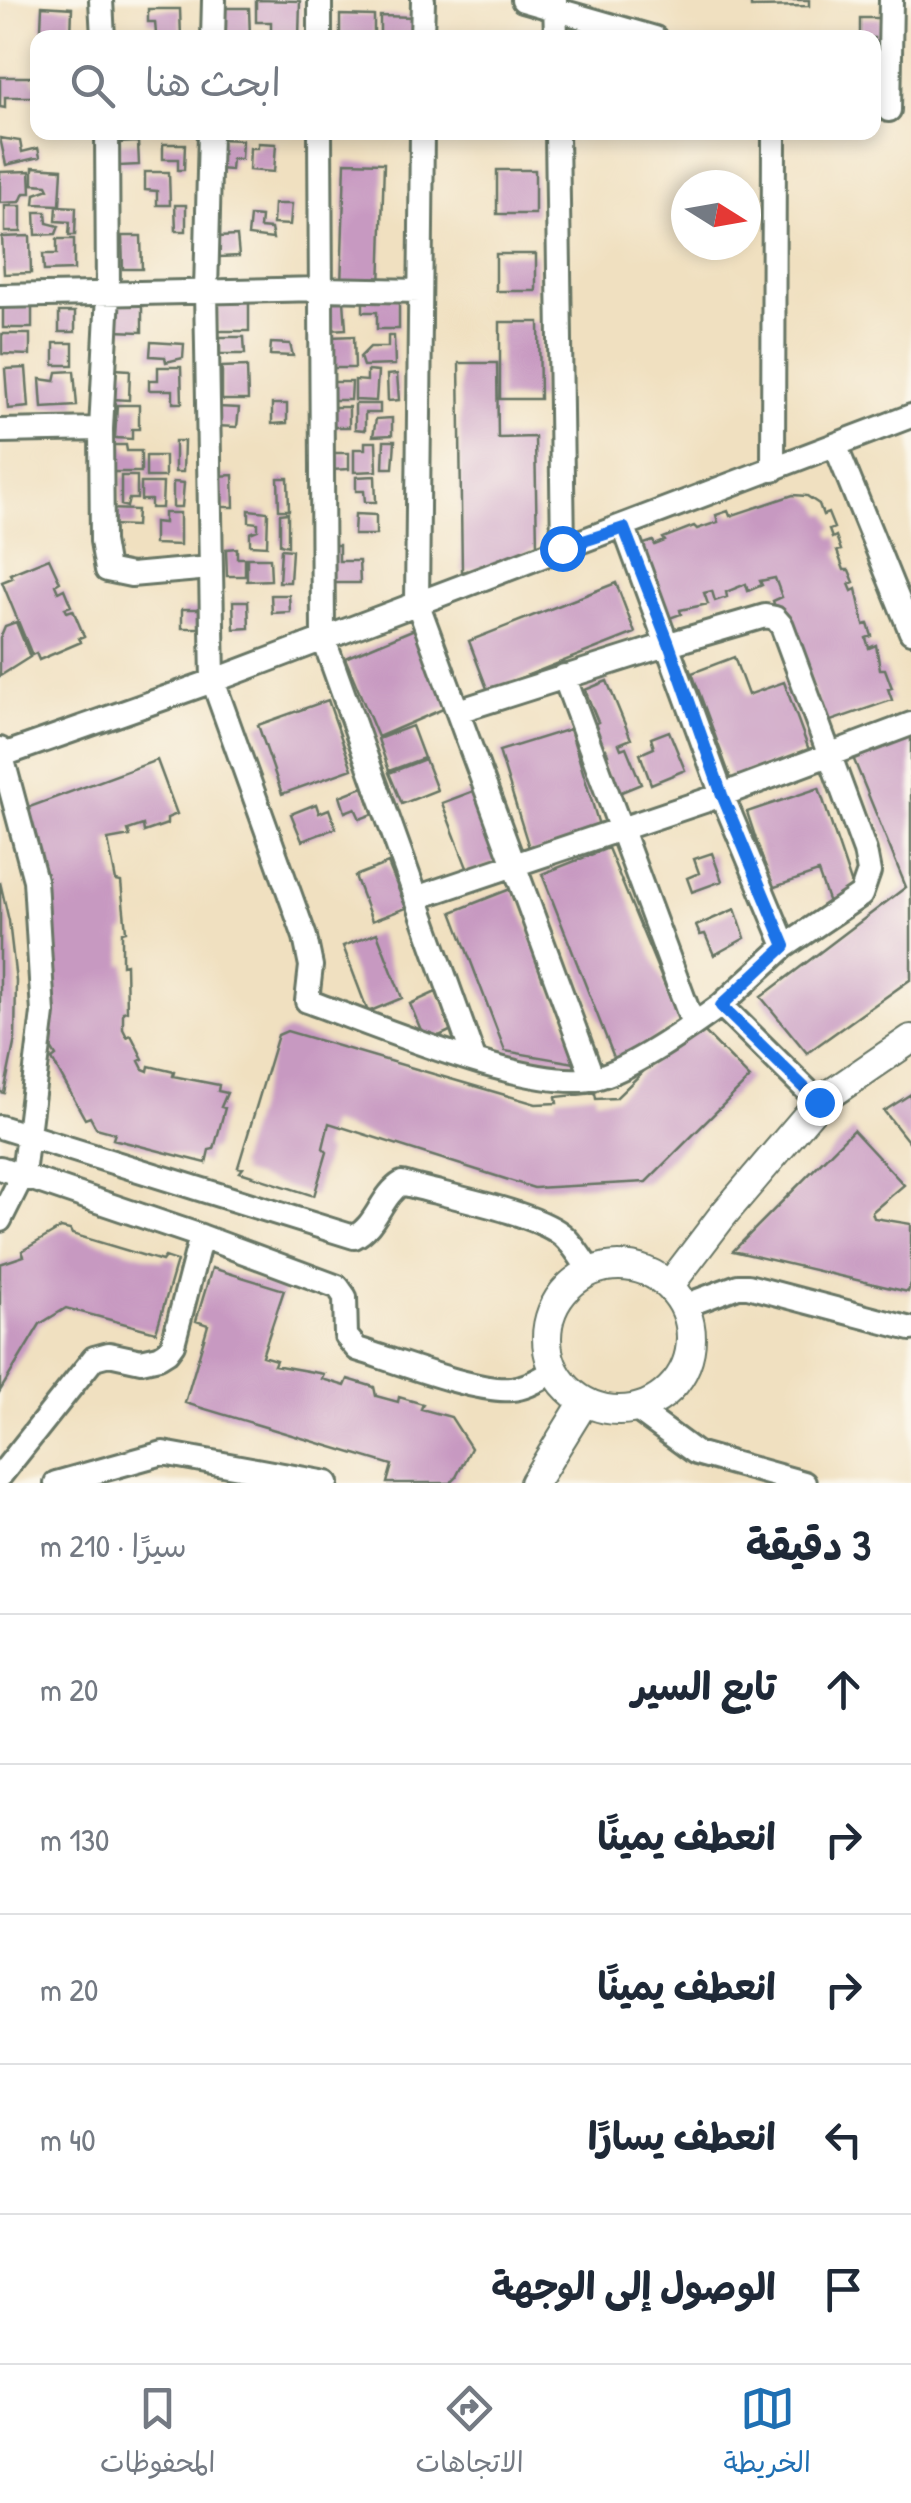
<!DOCTYPE html>
<html lang="ar">
<head>
<meta charset="utf-8">
<style>
  :root { --surface:#fff; --page:#f2f2f3; --text:#1f2937; --muted:#747a83; --line:#e0e1e3; --accent:#1f6fb2 }
  body { margin:0; font-family:"Patrick Hand","Playpen Sans Arabic",sans-serif; background:var(--page); color:var(--text); direction:rtl }
  .compass { position:absolute; left:671px; top:170px; width:90px; height:90px; border-radius:50%; background:var(--surface); box-shadow:0 5px 15px #0003; rotate:101deg }
  .stop { position:absolute; width:30px; height:30px; margin:-22px; border:8px solid #1a73e8; border-radius:50%; background:#fff }
  .stop.end { background:#1a73e8; border-color:#fff; box-shadow:0 2px 10px #0008 }
  .list { margin:0; padding:0; list-style:none }
  h2 { display:flex; justify-content:space-between; align-items:center; height:130px; margin:0; padding:0 40px; font-size:42px }
  h2 small { font-size:32px; font-weight:400; color:var(--muted) }
  .list li { display:grid; grid-template-columns:65px 1fr auto; gap:30px; align-items:center; box-sizing:border-box; height:150px; padding:0 40px; border-top:2px solid var(--line) }
  .list b { display:block; font-size:38px; white-space:nowrap }
  .list em { font-size:32px; font-style:normal; color:var(--muted) }
  .icon { flex:none; width:55px; height:55px; fill:none; stroke:currentColor; stroke-width:2; stroke-linecap:round; stroke-linejoin:round }
  .map { position:relative; flex:none; width:911px; height:1483px; overflow:hidden; direction:ltr }
  .search { position:absolute; background:var(--surface); box-shadow:0 5px 15px #0003; left:30px; right:30px; top:30px; height:110px; display:flex; align-items:center; gap:25px; box-sizing:border-box; padding:0 35px; border-radius:20px; color:var(--muted); font-size:38px }
  .sheet { height:880px; background:var(--surface) }
  nav { display:flex; justify-content:space-around; align-items:center; box-sizing:border-box; height:140px; border-top:2px solid var(--line); background:var(--surface); font-size:28px; color:var(--muted) }
  nav a { display:grid; justify-items:center; gap:5px }
  nav .on { color:var(--accent) }
  .map>svg:first-child { display:block }
</style>
</head>
<body>
<div class="map">
<svg width="911" height="1483" viewBox="0 0 911 1483">
  <rect width="100%" height="100%" fill="#fbf7ec"/>
  <filter id="ink" filterUnits="userSpaceOnUse"><feTurbulence type="fractalNoise" baseFrequency=".01" numOctaves="2"/><feDisplacementMap in="SourceGraphic" scale="20" xChannelSelector="R" yChannelSelector="G"/><feConvolveMatrix kernelMatrix="1 2 1 2 8 2 1 2 1" color-interpolation-filters="sRGB"/></filter>
  <filter id="wash" filterUnits="userSpaceOnUse"><feTurbulence type="fractalNoise" baseFrequency=".0048" numOctaves="4" result="noise"/><feDisplacementMap in="SourceGraphic" scale="40" xChannelSelector="R" yChannelSelector="G"/><feGaussianBlur stdDeviation="2.25" result="paint"/><feColorMatrix in="noise" values="0 0 0 0 0 0 0 0 0 0 0 0 0 0 0 0 0 1.4 0 .05"/><feComposite in="paint" operator="in"/></filter>
  <g filter="url(#wash)">
    <rect width="100%" height="100%" fill="#f0e0c0"/>
    <g id="blocks">
      <path fill="#c799c1" d="M256 0 300 1 299 38H259V32L271 33V22H256Z
        M751 0H809V6L751 7Z
        M42 6 72 8 71 38H55L56 30 41 29Z
        M220 8H249L250 38H220Z
        M148 9H180L181 38H144V35L156 34 155 22H148Z
        M340 15 374 16V34H380V16L415 17V38H340Z
        M860 18H881L882 43H874V38H860Z
        M0 77H34V83H38V97H5V108L0 107Z
        M0 138 20 141 22 152 38 148 40 157 6 165Z
        M219 139 242 140 241 159H232L231 170 218 169Z
        M138 142 139 165 119 166 118 143Z
        M258 143 276 144 274 172 249 170 250 148H258Z
        M163 144H185L184 170H178V159H163Z
        M345 162 384 163 380 288 341 287Z
        M33 167 62 169 60 205 34 204 35 194 49 189 47 185 33 184Z
        M497 170H535V214H497Z
        M30 171 31 193H24L20 202 0 203V172Z
        M145 172H169L170 205H157V191L145 190Z
        M274 204H292L290 225 273 224Z
        M175 205H186V231H176Z
        M5 206H21V232H5Z
        M57 206 76 207 75 235H69L70 222 56 221Z
        M35 212H46L47 223 59 226 56 234 36 235Z
        M250 216 261 217 260 228 271 229 273 239 248 236Z
        M30 236 31 273 4 274 2 237Z
        M122 236H141L142 269H123Z
        M237 236 239 256 220 257 218 237Z
        M57 239H74V270L44 271 43 254H57Z
        M496 254H536V291H496Z
        M249 296V331H218L217 297Z
        M363 297H399V329H377V312H363Z
        M344 301 346 329 329 330 328 302Z
        M114 302H142V332L113 331Z
        M32 306V328H3V307Z
        M59 312H75V332H59Z
        M500 322H539L540 399H500Z
        M2 334H30V355L2 354Z
        M354 336 355 368H331V337Z
        M388 336H394L395 365 363 366 360 357 370 347H388Z
        M220 337H244L245 354H220Z
        M151 342 184 344 183 358 166 362 165 357 150 356Z
        M54 343H73V365H54Z
        M271 343 290 344 293 356 270 355Z
        M459 363H497L498 438 535 437 537 547 502 564 462 572Z
        M247 366 248 400H222V367Z
        M158 367H181L182 403H173V390H149V380H158Z
        M26 368 29 407 8 409 5 369Z
        M114 369 130 370 129 400 112 399Z
        M74 371 77 406 42 408 40 379 55 381 57 372Z
        M367 371 378 372 376 401 355 400V380L367 381Z
        M397 374 399 400 388 401 387 375Z
        M330 382H352L351 400H330Z
        M272 404H287V423L272 424Z
        M355 404H380V413H365V430L355 429Z
        M117 405H139V429H132V439L115 438Z
        M217 407 239 408 237 427 216 426Z
        M333 407H349V427H333Z
        M392 418V435L373 436 376 419Z
        M175 441H184L183 472H175Z
        M384 441H395L393 468H383Z
        M365 442H376L377 471 354 472V449H365Z
        M112 445H126L127 451H141V472H112Z
        M331 453H349V469L331 470Z
        M146 456H165V477H146Z
        M233 475 234 507H219L218 476Z
        M121 476H137V499H129L127 507 121 505Z
        M375 476 376 502H365L364 491H356V477Z
        M278 478H288L289 510H279Z
        M173 482 184 483 182 507H173Z
        M141 483H163L162 508H151V500H141Z
        M793 495 807 496 819 504 823 515 828 513 834 528 829 530 832 538 836 536 841 550 837 551 844 570H849L854 582 849 584 852 591 856 589 864 625 868 624 872 636 866 638 869 648 876 645 880 669H885L892 688 888 689 892 700 825 723 785 611 777 613 773 601 782 597 775 578 760 581 762 585 748 591 746 584 726 592 727 597 715 601 712 591 704 593 708 604 680 610 681 614 667 619 638 546 653 541 655 545 665 541 663 538 694 526 697 529 718 522 716 515 728 511 730 516Z
        M107 509 137 510 136 526 111 525Z
        M249 510 268 512 267 546 250 545V533L258 530V523L249 522Z
        M164 513H180V545L154 544V522L164 523Z
        M288 513V546L280 544V514Z
        M355 514 376 515V535H354Z
        M327 545H339V561H359L360 583H328Z
        M237 548V558H245V576H227L226 549Z
        M281 549 292 550 290 582H279Z
        M49 558 60 582 55 585 58 592 64 589 71 606 65 608 67 612 73 610 84 636 79 638 81 642 39 660 36 653 32 655 2 582 12 578 10 574Z
        M247 558H270L271 580 247 581Z
        M616 583 635 633 488 691 469 641Z
        M271 595H289L290 612 272 613Z
        M233 601H248L249 628 234 629Z
        M182 609H199V628H182Z
        M16 622 30 657 0 676V638L5 626Z
        M417 628 450 706 378 737 345 658Z
        M734 657 748 695 784 682 809 750 731 779 692 673Z
        M607 681 631 739 619 744 621 749 626 747 641 784 614 795 599 758 608 754 606 749 597 753 586 727 598 722 585 690Z
        M328 700 352 769 282 794 258 725Z
        M412 726 424 758 389 771 378 739Z
        M570 729 601 832 531 854 499 751Z
        M669 731 685 770 651 784 640 754 654 748 651 738Z
        M911 732V979L807 1053 761 997 906 887 852 755Z
        M425 759 437 790 402 804 389 773Z
        M157 760 177 814 167 818V824L144 832 143 825 128 830 130 836 108 840 116 881 121 882 126 931 122 932V965L126 964 127 1011 123 1012V1029L127 1037 131 1035 143 1059 139 1061 143 1069 148 1071 149 1066 174 1072 173 1076 219 1085 218 1091 227 1093 221 1107 225 1108 214 1149 209 1150 206 1163 113 1139 115 1133 96 1128 90 1117 85 1119 52 1059 56 1056 48 1043 52 972H49L24 809Z
        M363 787 373 814 360 819 355 808 345 812 340 796Z
        M819 788 855 894 829 903 818 872 772 888 747 812Z
        M476 790 502 860 469 873 442 803Z
        M316 804 319 813 329 809 336 828 302 841 291 814Z
        M608 848 679 1020 617 1065 542 874Z
        M712 853 722 881 692 892 687 878 699 873 694 859Z
        M388 863 406 908 372 921 355 876Z
        M0 882 9 921 16 981 15 1039 4 1093 0 1092Z
        M513 888 580 1064 505 1051 452 912Z
        M735 909 745 938 714 955 705 934 700 935 696 926Z
        M377 933 402 998 368 1012 343 946Z
        M436 992 452 1030 426 1042 410 1004Z
        M698 1025 750 1078 646 1182 534 1188 329 1123 323 1148 327 1152 314 1196 240 1172 243 1168 238 1167 278 1035 287 1031 536 1104 557 1103 556 1097 595 1093 596 1099 616 1098 684 1032Z
        M911 1094V1145L884 1111Z
        M853 1130 904 1185 872 1212 874 1218 911 1224V1283L908 1292 733 1251Z
        M61 1228 70 1230 72 1234 162 1261 165 1257 177 1261 156 1332 66 1308 40 1324 0 1391V1264L24 1256 22 1251Z
        M212 1268 284 1290 262 1356 276 1360 274 1365 324 1374 322 1379 345 1386 348 1379 374 1387 376 1396 398 1402 399 1397 423 1404 421 1409 451 1417 471 1448 456 1477 450 1483H387L392 1465 185 1403 208 1325 196 1321Z"/>
    </g>
  </g>
  <g filter="url(#ink)">
    <use href="#blocks" fill-opacity="0" stroke="#687665" stroke-width="2.5"/>
    <g fill="none" stroke-linecap="round" stroke-linejoin="round">
      <g stroke="#687665" stroke-width="28">
        <path id="minor" d="M101 0 103 38
          M320 0V38
          M523 0 655 38
          M555 0 556 38
          M213 38 214 0
          M422 38 423 0
          M889 110 891 0
          M210 132 206 291 213 681 305 937 311 966 307 1001C372 1024 532 1093 595 1078 631 1070 691 1027 721 1005L819 1102
          M320 132 323 637 474 1059
          M422 132 417 602 593 1079
          M557 132 563 548
          M0 296 321 289 420 291
          M101 429 102 541 107 570 131 575 210 568
          M0 431 101 429 108 294 107 132
          M836 447 911 632
          M773 470 774 132
          M624 527 722 795 785 946 721 1005
          M564 676 693 1024
          M458 711 669 644 765 616 775 618 782 626 865 851 869 872 861 895 785 946
          M0 749 35 880 43 1013 23 1174 0 1220
          M3 755 213 681 911 416
          M416 898 722 795 911 724
          M0 1127 354 1237C377 1226 381 1195 402 1183 442 1195 531 1211 561 1234 573 1243 582 1260 591 1272
          M0 1168 201 1236 338 1287 345 1297 346 1336 357 1349C393 1360 478 1393 511 1389 527 1388 541 1378 555 1371
          M684 1306 738 1286H748L911 1329
          M636 1409 696 1453 804 1483
          M0 1476 94 1358 109 1354 141 1361 159 1357 167 1352 173 1344 201 1236
          M56 1483 163 1453 327 1483"/>
      </g>
      <g stroke="#687665" stroke-width="32">
        <path id="tertiary" d="M547 1338a72 72 0 1 1 144 0a72 72 0 1 1-144 0Z
          M669 1286 723 1215 819 1102 911 1039
          M534 1483 584 1402"/>
      </g>
      <use href="#minor" stroke="#fff" stroke-width="22"/>
      <use href="#tertiary" stroke="#fff" stroke-width="28"/>
    </g>
  </g>
  <g fill="none" stroke-linecap="round" stroke-linejoin="round" filter="url(#ink)">
    <path stroke="#1a73e8" stroke-width="12" d="M562 548 624 528 669 644 722 795 785 946 721 1006 819 1102"/>
  </g>
</svg>
<svg class="compass" viewBox="-18 -18 36 36"><path d="M0-13l5 13h-10z" fill="#e53935"/><path d="M0 13l5-13h-10z" fill="#747a83"/></svg>
<div class="stop" style="left:562px;top:548px"></div>
<div class="stop end" style="left:819px;top:1102px"></div>
<div class="search"><svg class="icon" aria-label="search" viewBox="0 0 24 24"><circle cx="10" cy="10" r="6"/><path d="M15 15l6 6"/></svg>ابحث هنا</div>
</div>
<section class="sheet">
<h2>3 دقيقة<small>سيرًا · 210 m</small></h2>
<ul class="list">
<li><svg class="icon" aria-label="ahead" viewBox="0 0 24 24"><path d="M12 20V5M6 11l6-6 6 6"/></svg><div><b>تابع السير</b></div><em>20 m</em></li>
<li><svg class="icon" aria-label="right" viewBox="0 0 24 24"><path d="M7 20v-9h11M14 6l5 5-5 5"/></svg><div><b>انعطف يمينًا</b></div><em>130 m</em></li>
<li><svg class="icon" aria-label="right" viewBox="0 0 24 24"><path d="M7 20v-9h11M14 6l5 5-5 5"/></svg><div><b>انعطف يمينًا</b></div><em>20 m</em></li>
<li><svg class="icon" aria-label="left" viewBox="0 0 24 24"><path d="M17 20v-9H6M10 6l-5 5 5 5"/></svg><div><b>انعطف يسارًا</b></div><em>40 m</em></li>
<li><svg class="icon" aria-label="arrive" viewBox="0 0 24 24"><path d="M6 21V4h12l-3 4 3 4H6"/></svg><div><b>الوصول إلى الوجهة</b></div></li>
</ul>
</section>
<nav>
<a class="on"><svg class="icon" aria-label="map" viewBox="0 0 24 24"><path d="M3 6l6-2 6 2 6-2v14l-6 2-6-2-6 2zM9 4v14M15 6v14"/></svg>الخريطة</a>
<a><svg class="icon" aria-label="directions" viewBox="0 0 24 24"><path d="M12 3l9 9-9 9-9-9zM9 14v-3h6M13 9l2 2-2 2"/></svg>الاتجاهات</a>
<a><svg class="icon" aria-label="saved" viewBox="0 0 24 24"><path d="M7 4h10v16l-5-4-5 4z"/></svg>المحفوظات</a>
</nav>
</body>
</html>
